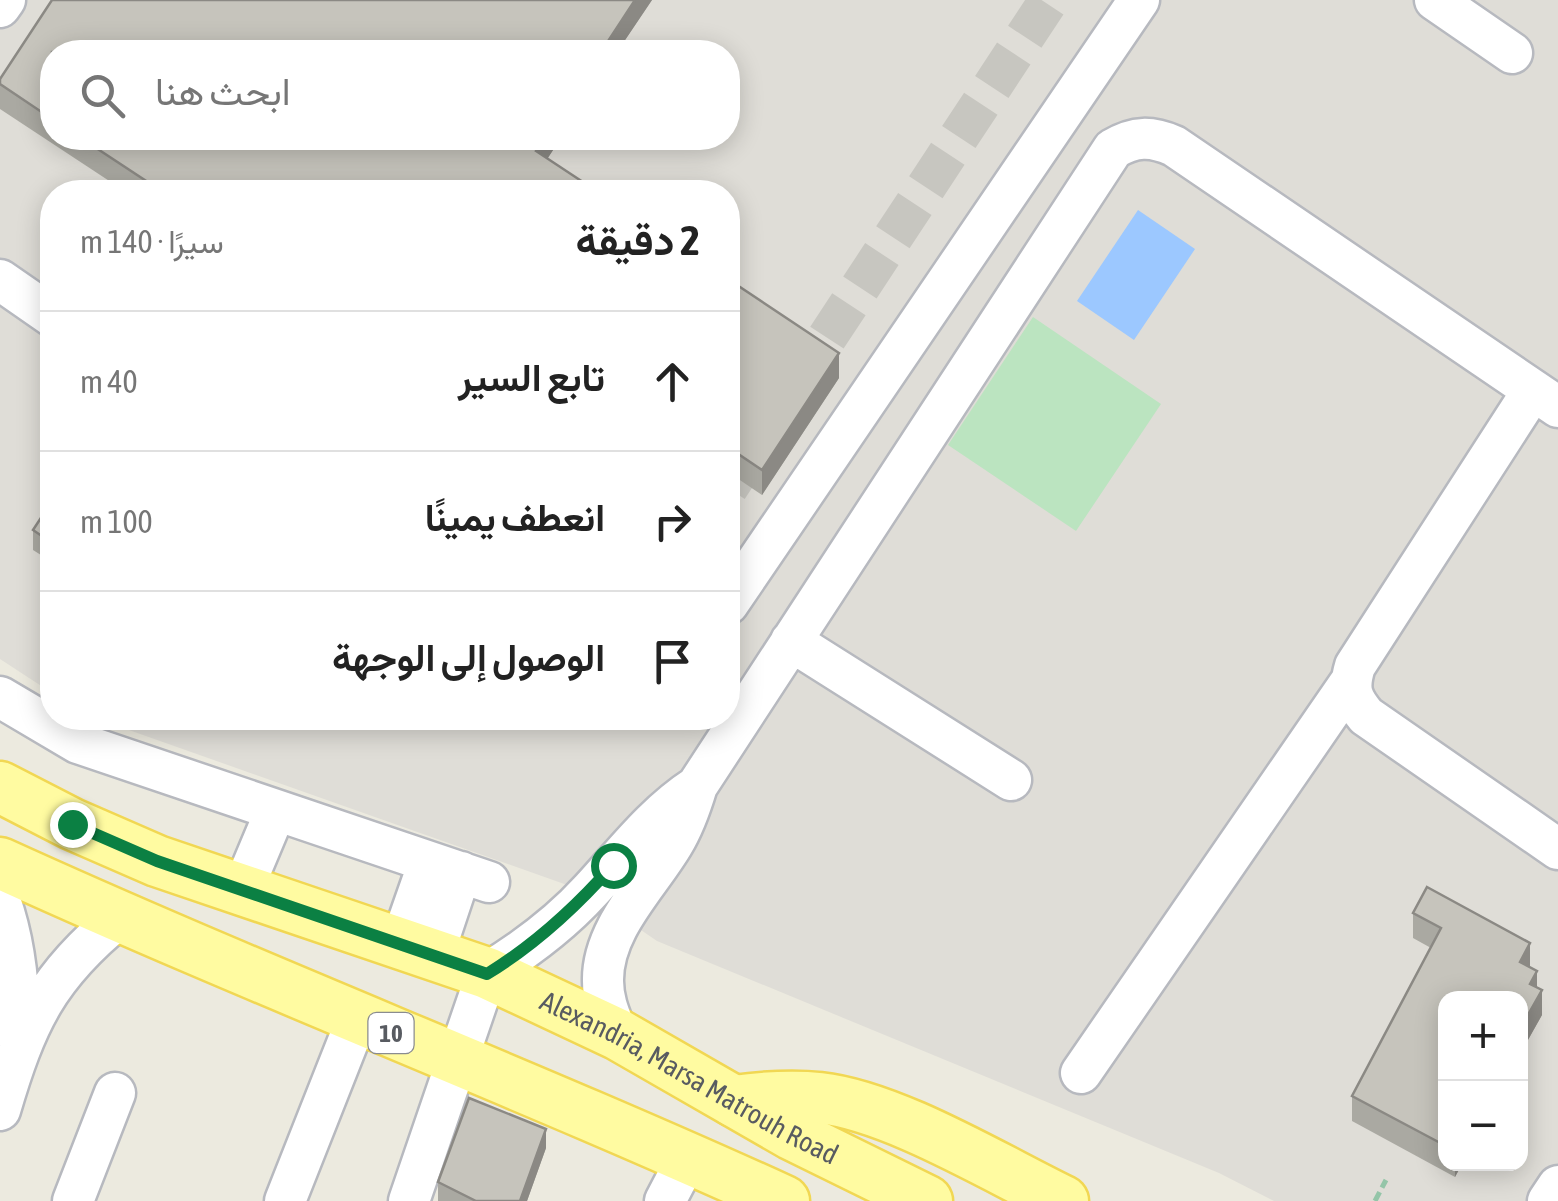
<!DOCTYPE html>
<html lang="ar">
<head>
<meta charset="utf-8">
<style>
  :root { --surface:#fff; --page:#f6f6f6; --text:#222; --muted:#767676; --line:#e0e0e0 }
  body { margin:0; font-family:"Asap Condensed",Vazirmatn,sans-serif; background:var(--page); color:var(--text); direction:rtl }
  .controls { position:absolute; right:30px; bottom:30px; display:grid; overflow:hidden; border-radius:20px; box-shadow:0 5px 25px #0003 }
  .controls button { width:90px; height:90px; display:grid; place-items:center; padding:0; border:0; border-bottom:2px solid var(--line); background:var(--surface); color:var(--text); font:50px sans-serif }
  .stop { position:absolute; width:30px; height:30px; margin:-22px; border:8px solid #0b8043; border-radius:50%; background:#fff }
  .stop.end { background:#0b8043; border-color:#fff; box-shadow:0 2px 10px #0008 }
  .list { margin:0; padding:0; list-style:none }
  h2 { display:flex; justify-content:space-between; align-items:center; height:130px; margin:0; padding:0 40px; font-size:42px }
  h2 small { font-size:32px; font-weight:400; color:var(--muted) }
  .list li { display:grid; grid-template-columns:65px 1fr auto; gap:30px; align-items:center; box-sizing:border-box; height:140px; padding:0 40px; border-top:2px solid var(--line) }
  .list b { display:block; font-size:38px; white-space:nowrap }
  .list em { font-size:32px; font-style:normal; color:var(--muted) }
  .icon { flex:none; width:55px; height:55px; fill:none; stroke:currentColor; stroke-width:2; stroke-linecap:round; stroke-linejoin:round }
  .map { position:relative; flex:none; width:1558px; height:1201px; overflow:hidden; direction:ltr }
  .search { position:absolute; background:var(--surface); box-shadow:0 5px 25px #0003; left:40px; top:40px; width:700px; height:110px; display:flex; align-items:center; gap:25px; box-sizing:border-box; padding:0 35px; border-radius:40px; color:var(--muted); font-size:38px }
  .panel { position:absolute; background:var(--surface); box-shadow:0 5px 25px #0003; left:40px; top:180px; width:700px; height:550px; border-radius:40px; direction:rtl }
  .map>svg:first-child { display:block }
</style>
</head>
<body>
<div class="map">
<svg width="1558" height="1201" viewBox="0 0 1558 1201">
  <rect width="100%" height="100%" fill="#eceadf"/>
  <path fill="#dfddd7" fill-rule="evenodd" d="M0 0H1558V1201H1274L1219 1173 657 941 584 891 95 718H728V192H52V693L0 659ZM52 52H728V138H52ZM1446 998H1520V1164H1446Z"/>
  <path fill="#bbe4c0" d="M1033 317 1161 404 1076 531 948 445Z"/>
  <path fill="#9cc8ff" d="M1138 210 1195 249 1134 340 1077 301Z"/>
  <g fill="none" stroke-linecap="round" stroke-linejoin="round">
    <path stroke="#c7c6c0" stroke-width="40" stroke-dasharray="40 20" stroke-linecap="butt" d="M728 488 1049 0"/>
    <g stroke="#b7b9bf" stroke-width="45">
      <path id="minor" d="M1435 0 1512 53
        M0 7 5 0
        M0 280 52 316
        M1533 390 1355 666C1348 689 1351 698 1366 716L1558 849
        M728 604 1139 0
        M791 641 1011 780
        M0 697 78 743 489 882
        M242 891 276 810
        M0 900C16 945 20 991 19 1039
        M401 942 429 862
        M434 953 461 872
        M617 1034C610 1016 603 1001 603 981 602 929 648 886 673 844 684 826 691 806 697 786L1113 149C1135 136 1151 136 1174 146L1558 407
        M1081 1073 1349 684
        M0 1110C26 1022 47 976 120 917
        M73 1201 115 1093
        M285 1201 357 1019
        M409 1201 487 973C525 950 561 923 591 890 625 853 654 814 697 786
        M665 1201 688 1157
        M1548 1201 1558 1186"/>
    </g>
    <g stroke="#f1d753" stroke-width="55">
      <g id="major">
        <path id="s1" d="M0 787 72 824 157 861 487 973 617 1034 791 1134 927 1201"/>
        <path d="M0 863C259 981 525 1083 784 1201"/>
        <path d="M734 1101C763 1097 791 1095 820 1098 893 1106 995 1168 1063 1201"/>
      </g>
    </g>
    <path stroke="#94c5a8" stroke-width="5" stroke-dasharray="10 5" stroke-linecap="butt" d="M1375 1201 1386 1180"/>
    <use href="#minor" stroke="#fff" stroke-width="40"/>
    <use href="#major" stroke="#fffba1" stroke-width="50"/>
  </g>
  <path fill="#aaa9a2" d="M52 0H652L617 52H52V138H561L547 159 598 192H126L0 109V79Z
    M728 279 839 378 762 495 728 472Z
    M52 501V562L33 550V530Z
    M1413 913 1530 967 1537 988 1542 1015 1520 1054V998H1446V1164H1462L1455 1177 1352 1121V1096L1431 948 1413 938Z
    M546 1148 527 1201H438V1182Z"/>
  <path fill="#8b8984" d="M635 0H652L617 52H601Z
    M545 138H561L536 176V151Z
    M839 353V378L762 495V470Z
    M1530 943V968L1520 962Z
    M1537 971V996L1530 984Z
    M1542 990V1015L1520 1054V1029Z
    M546 1129V1148L527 1201H520Z
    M1455 1164H1462L1455 1177Z"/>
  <path fill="#c6c4bc" stroke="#8b8984" stroke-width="2.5" d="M52 0H635L601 52H52V119L0 84V79Z
    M81 138H545L536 151 598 192H163Z
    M728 279 839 353 762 470 728 447Z
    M52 501V543L33 530Z
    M1427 887 1530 943 1520 962 1537 971 1530 984 1542 990 1520 1029V998H1446V1146L1352 1096 1441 928 1413 913Z
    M469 1098 546 1129 520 1201H476L438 1182Z"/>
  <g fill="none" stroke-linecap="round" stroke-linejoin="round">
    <path stroke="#0b8043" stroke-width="12" d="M72 824 157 861 487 974C536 944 576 907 613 865"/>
  </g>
  <g text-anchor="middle" stroke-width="8" stroke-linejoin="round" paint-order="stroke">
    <rect fill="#fff" stroke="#8a8c90" stroke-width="2.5" x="368.5" y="1013" width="45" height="40" rx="8"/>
    <g font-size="25" font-weight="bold" fill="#585b61">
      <text x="391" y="1042">10</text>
    </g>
    <g font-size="28" fill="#585b61" stroke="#fff">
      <text dy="10" stroke="none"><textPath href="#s1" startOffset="750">Alexandria, Marsa Matrouh Road</textPath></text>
    </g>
  </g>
</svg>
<div class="controls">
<button>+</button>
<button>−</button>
</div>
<div class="stop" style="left:613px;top:865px"></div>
<div class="stop end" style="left:72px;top:824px"></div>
<div class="search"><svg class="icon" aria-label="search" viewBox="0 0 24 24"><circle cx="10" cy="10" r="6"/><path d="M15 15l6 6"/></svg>ابحث هنا</div>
<section class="panel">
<h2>2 دقيقة<small>سيرًا · 140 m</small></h2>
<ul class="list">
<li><svg class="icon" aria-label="ahead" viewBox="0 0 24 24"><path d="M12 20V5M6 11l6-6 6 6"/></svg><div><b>تابع السير</b></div><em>40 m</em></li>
<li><svg class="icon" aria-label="right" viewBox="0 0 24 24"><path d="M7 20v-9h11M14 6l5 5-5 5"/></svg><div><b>انعطف يمينًا</b></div><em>100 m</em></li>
<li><svg class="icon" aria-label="arrive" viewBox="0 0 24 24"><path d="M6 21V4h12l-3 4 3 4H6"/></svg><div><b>الوصول إلى الوجهة</b></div></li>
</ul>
</section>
</div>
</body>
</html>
